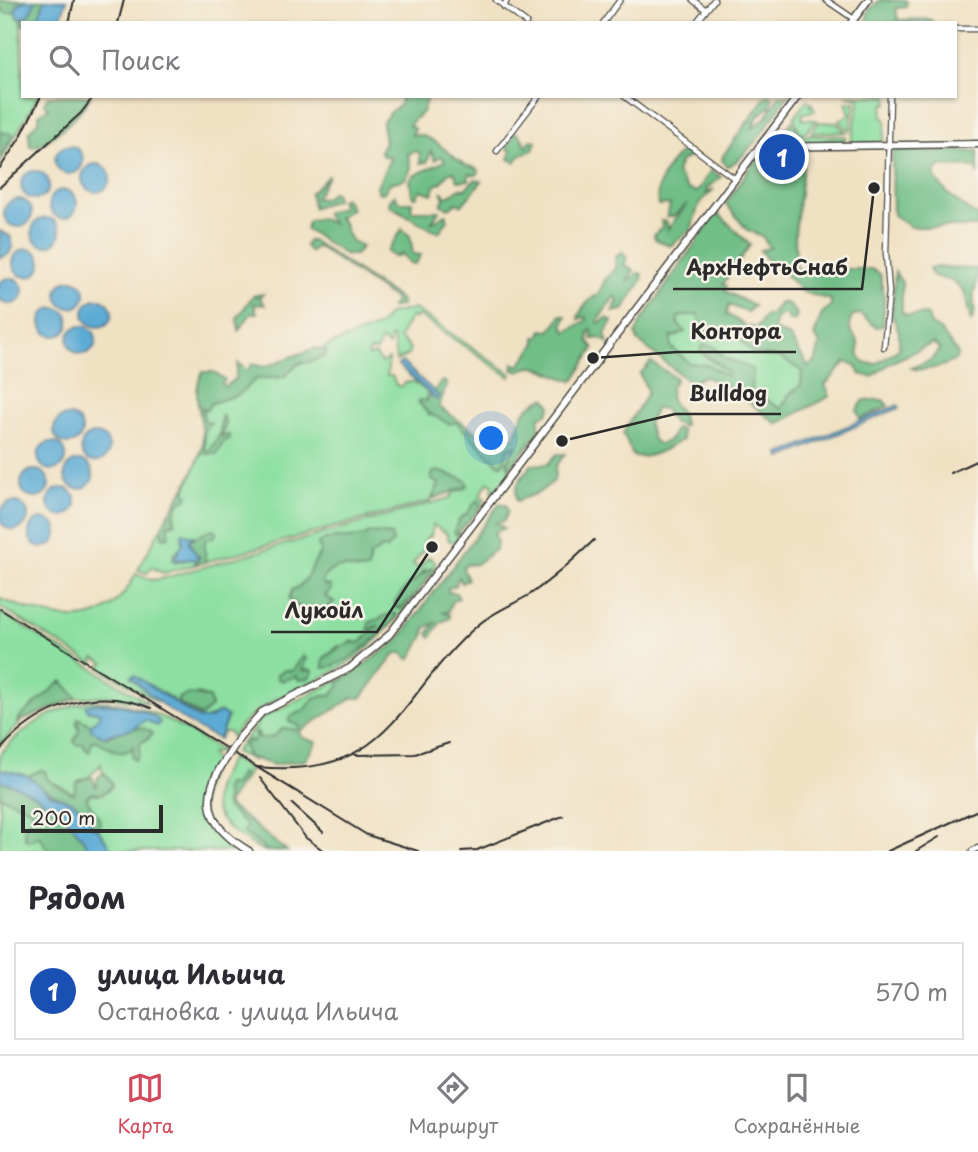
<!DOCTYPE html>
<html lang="ru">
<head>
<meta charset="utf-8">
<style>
  :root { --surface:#fff; --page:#f2f2f3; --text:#2b2b33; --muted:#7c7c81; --line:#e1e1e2; --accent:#d1495b }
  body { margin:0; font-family:"Playpen Sans",sans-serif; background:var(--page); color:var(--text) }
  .scale { position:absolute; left:21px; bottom:18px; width:142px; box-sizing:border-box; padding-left:7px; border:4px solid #2b2b2b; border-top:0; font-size:19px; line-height:24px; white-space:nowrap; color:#2b2b2b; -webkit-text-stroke:5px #f7f3e8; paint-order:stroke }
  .you { position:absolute; left:492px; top:439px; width:24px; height:24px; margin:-18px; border:5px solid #fff; border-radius:50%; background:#1a73e8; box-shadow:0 0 0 10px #1a73e833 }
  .badge { display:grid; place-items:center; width:46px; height:46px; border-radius:50%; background:var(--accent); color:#fff; font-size:23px; font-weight:700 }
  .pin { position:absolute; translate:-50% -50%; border:4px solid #fff; box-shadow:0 2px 7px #0006 }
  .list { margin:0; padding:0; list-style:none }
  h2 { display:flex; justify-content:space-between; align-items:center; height:91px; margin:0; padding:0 28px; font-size:30px }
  h2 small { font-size:23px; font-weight:400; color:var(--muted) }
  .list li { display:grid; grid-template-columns:46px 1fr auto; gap:21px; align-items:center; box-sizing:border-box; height:98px; margin:0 14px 14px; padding:0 14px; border:2px solid var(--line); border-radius:0px }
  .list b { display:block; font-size:26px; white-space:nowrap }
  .list p { margin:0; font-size:23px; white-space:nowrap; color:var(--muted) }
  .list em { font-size:23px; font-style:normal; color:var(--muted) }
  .icon { flex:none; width:38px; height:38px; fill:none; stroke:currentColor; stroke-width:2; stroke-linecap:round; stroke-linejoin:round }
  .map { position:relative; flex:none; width:978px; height:851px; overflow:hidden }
  .search { position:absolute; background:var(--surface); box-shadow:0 2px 5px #0004; left:21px; right:21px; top:21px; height:77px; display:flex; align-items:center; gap:18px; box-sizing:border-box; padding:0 24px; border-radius:0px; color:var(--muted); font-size:26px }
  .sheet { height:203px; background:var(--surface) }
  nav { display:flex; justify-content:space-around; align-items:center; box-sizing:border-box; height:98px; border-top:2px solid var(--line); background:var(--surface); font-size:19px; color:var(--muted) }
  nav a { display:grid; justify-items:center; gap:4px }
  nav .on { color:var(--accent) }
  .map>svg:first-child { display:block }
</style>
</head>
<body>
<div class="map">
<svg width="978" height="851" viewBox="0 0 978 851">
  <rect width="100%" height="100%" fill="#f7f3e8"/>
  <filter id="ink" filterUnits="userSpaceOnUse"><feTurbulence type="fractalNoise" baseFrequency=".0143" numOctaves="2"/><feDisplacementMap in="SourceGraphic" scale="14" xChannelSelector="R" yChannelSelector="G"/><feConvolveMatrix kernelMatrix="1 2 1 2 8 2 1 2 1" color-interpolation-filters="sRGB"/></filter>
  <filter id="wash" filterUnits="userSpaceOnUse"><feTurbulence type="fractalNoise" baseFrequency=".00686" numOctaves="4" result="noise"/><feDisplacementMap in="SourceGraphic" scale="28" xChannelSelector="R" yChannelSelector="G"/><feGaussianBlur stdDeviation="1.57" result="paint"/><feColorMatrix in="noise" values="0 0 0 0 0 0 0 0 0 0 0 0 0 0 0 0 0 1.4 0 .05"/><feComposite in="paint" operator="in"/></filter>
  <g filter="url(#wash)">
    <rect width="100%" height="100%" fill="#f0e1c3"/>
    <path fill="#8cdfa1" stroke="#5c8566" stroke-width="2" fill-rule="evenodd" d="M0 7 6 13 16 12 21 20 23 96H38L0 163Z
      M846 96H888V103L883 105 882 116 886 121 883 142 851 143 859 102 858 98Z
      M807 100 811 103 809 107 812 104 815 111 803 113 802 119 817 120 806 132 800 133 794 118Z
      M846 102H855L850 131 839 121 850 114Z
      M792 121 799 135 846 137 841 143 780 141Z
      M819 122 837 123 846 132 811 133Z
      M415 309 511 374 510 377 418 315 415 319 411 316 399 338 410 348 408 355 396 361 393 338 390 337 389 346 381 340 377 351H369L368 356 376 355 381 363 389 359 387 376H392L396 385 401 387 406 382H414L427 392 426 401 418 402 429 415 439 417 449 424 456 422 498 464H503L508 449 517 446 507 462 510 471 492 494 493 484 488 482 480 495 485 499 481 507 477 500 466 515 461 517 454 532 460 534 456 541H449L447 534 433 525 431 537 428 536 424 542 427 545 413 564 419 568 429 557 435 562V570C407 606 382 642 343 666 303 691 261 696 232 737L229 732H224L219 738 228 717 220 712 203 720 181 705 201 716 211 705 208 697 198 694 178 698 179 703 135 676 131 677 152 696 180 715 100 668 104 663 94 658 93 664 0 607V599C55 618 103 639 136 574L151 580 161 579 450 498 453 493 465 489 468 485 466 480 437 471 431 479 439 484 431 501 205 562V540L213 529 198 537 182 533V545L173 555 175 562 196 559 194 565 163 573 152 567 147 573 138 570 162 526V537L168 538V525L175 524V511L181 501 186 499 185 490 201 454H217L227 435 222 437 225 419 221 416 220 434 210 450H205L204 432 211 423 205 422 201 409 205 410 210 404 240 392 256 379 284 377 287 370 307 360 310 362 325 355 323 349 327 346 379 326 389 314ZM370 533 391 535 382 548 370 556 368 569C351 574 336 556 322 581L325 596 332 600 330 607 309 619 289 599 292 590C307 586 312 563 321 552L318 544C332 533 355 543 370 533ZM425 569 431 574 401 609 395 602ZM392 613 396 616 354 655 327 668 323 659 338 646H345L351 641 360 643 379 625 371 629 369 623ZM303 656 306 659 302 671 311 670 310 677 299 680 296 676 281 681 282 672H292Z
      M698 314 706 334 721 328 740 339 753 354 779 357 802 371 801 385 789 395 781 409 751 390 752 377 735 361 725 358 713 346 703 345 704 356 728 372 730 374 727 376 711 367 689 363 671 347V337L679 336 678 317Z
      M0 612 149 703 105 696 77 698 67 688H54L19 718 20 723 0 745Z
      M345 677 339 681 340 687 330 695 314 698 307 709 288 719 300 725 297 731 283 728 274 737 259 739V733H255V741L248 740 244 745 246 756 254 761 235 752 263 717Z
      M90 701C142 700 179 725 223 752L210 753 216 762C192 803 198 826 237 851H113L99 835 97 816 87 801 89 794H102L111 788 112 783 102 771 101 764 89 777 76 782 74 794 48 780 41 770 28 776 0 769V754C26 725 51 710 90 701ZM101 703 146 712 152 721 145 720 132 729H145L149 739 141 742 135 760 132 757 133 746C121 757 111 751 99 741H91L85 749 83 744 74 741 79 732 76 722 79 719 91 725 102 713 89 711 93 704Z
      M231 758 250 770 246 776 241 773 233 787 230 785 226 807 246 825 245 833 268 851C259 851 252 844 244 839 204 815 209 794 231 758Z
      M0 796 30 809 34 818 24 830 45 840 49 851H0Z"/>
    <path fill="#71be87" stroke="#4e7459" stroke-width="2" fill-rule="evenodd" d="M0 0H25L18 4 16 12 6 13 0 7Z
      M36 0H45L36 23 23 25 21 20 28 16Z
      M880 0 907 1 906 7 896 8 898 20 930 19 933 23H867L868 11Z
      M48 96H91C82 112 48 147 30 147L29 132 39 120V114L49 108 44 103Z
      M401 96H427L423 111 409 125 415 129 412 135C432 132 448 155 464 164 470 168 473 165 479 171L477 175 468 174 469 180 458 181 454 172H449L442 182 436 185 432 194 421 190 416 197 412 196 410 181 413 176 445 161 441 156 435 160 431 151 427 162 420 163V154L416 151 408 154 411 168 406 179 390 183 384 192 379 193 377 186 391 157 383 156 380 151 385 142 382 123 390 112 400 105Z
      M766 96H773L770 107 758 116 752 129 767 116 779 96H788C776 112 744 163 727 166L722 160 723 156Z
      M0 132 13 134 0 158Z
      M514 132 520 135 527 147 530 140 536 141 533 150 520 155 515 162 509 159 512 151 507 149Z
      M892 151H978V174L976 167 939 166 934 175C938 186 966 212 978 215V227H911L893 215Z
      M681 152 692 155 681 161 676 172 687 189 697 192 711 170 721 177 707 188 706 193 714 189 699 204 691 230 670 246 655 239 654 235 662 227 661 221 667 222 668 229 687 204 674 216 667 217 670 204 658 205C655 186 666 167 681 152Z
      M795 157 801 160 803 167 795 234 796 269H871L880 274 884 299 883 326 876 327 860 314 853 315 850 321V329L858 342 859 356 864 363 876 364 899 349V332L892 315 895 272 902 283V313L908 316 927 314 931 325 940 330 958 354 955 360C944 367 923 372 911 368L931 360 940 349 933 343 890 363 872 377 860 374 855 365 846 362 825 385 830 396 777 424 734 390 704 376 691 383 638 341 636 334 640 323 717 212 750 245 723 284 727 286 725 291 754 306 747 312 729 305 727 314 746 326 757 328 765 315H771L780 303H787L797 314 795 320 789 321 787 315H780L775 320 774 330 790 337 808 366 815 362 820 344 814 336 822 313 831 306V300L803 292 784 273 776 271 760 250 770 248 762 236 747 230 726 204 755 160ZM698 314 705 334 721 328 740 339 753 354 779 357 802 371 801 385 789 395 781 409 751 390 753 370C744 364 735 364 727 359 717 354 716 345 703 345L700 350 728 372 727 376 708 365 689 363 671 347V337L685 332 677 323 678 317Z
      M329 175 315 198 323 199 332 192 335 193 336 200 313 208 310 193Z
      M476 179 482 181 462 205 456 203 449 208 441 205 444 198 441 191 447 197 460 188 465 189Z
      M395 195 399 202H412L411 211H439L431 223 446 214 448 220 439 232C422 226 408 215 390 206L389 201Z
      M345 198 351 209 338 218 344 223C346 236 351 242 362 246L355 255H346L306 229 308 221 320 218 332 224 325 213 343 207 340 200Z
      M402 229 410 236 413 254 421 255 415 264 410 263 402 254 395 257 387 252Z
      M308 241H313L401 300V306L391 307 396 300 317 246 310 252 305 246Z
      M622 252 627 257 624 265 634 270 626 283 638 273 642 274V280L623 310 612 312 618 301 615 296 598 320 599 323 607 318 612 321 605 334 608 343 600 338 592 339V330L589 331 588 341 594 348 574 380C555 381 538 357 519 372L512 369 514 363 519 366 536 343 535 337H539L542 330 550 331 561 315 566 316 563 324 566 332 587 320 585 317 578 319C579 311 591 297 598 295L606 278 616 268 615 257Z
      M935 267 978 269C978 279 977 284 974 292 971 303 978 310 971 321L964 291 952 281 933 276 929 268Z
      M263 294 260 298 265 305 254 304 257 313 251 314 239 330 237 318 253 296Z
      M315 348 327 351 325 356 310 362 298 363 284 377 256 379 238 395 211 403 207 410 202 408 205 422 211 423 204 432 205 450H210L221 433 222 415 226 424 222 437 229 435 230 439 223 442 217 454H201L185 490 188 497 179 503 173 517 175 522 168 525 169 537 164 538 162 526C175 502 196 474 202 447 207 423 188 395 203 372H214L225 380 222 384 225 387 235 379 238 363 248 371 252 364 264 367Z
      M651 362 676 378 671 387 670 397C674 409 684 411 684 426L672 422 664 409 656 408 648 424 653 440 660 445 671 439 675 428 681 430 682 440C669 447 647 461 633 456L623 433 648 392 640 374Z
      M442 381 447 383 439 407 492 443 499 430H509L510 438 515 437C521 416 523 406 545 398L551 406 547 414 539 417V432L510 468 507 462 516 445 508 449 503 464 499 465 456 422 449 424C438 417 423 414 419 400L426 401Z
      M864 400H883L888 406 860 419 857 410Z
      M557 454H565L556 466 554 481 538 493 517 501C513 483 522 479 531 465L548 464Z
      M437 471 466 480 468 486 432 499 439 484 431 479 433 472Z
      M477 500 480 501V508L456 535 454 531 461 517 466 515Z
      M500 503 506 505 508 511 504 521 496 523 504 528 494 533 497 539 496 549 476 564 465 565 463 570 468 579 462 583 459 577 455 586 448 588V592L456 593 459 598 452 601 448 612H442L450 615V618L440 623 431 637 428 634 435 623 425 628 424 636 410 660 402 653H396L361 698H352L299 732 303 738 317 742 305 760 274 765 248 757 243 742 254 741 256 731 259 739 273 737 283 728 297 730 300 726 289 722 290 717 306 709 314 698 330 695 339 687V682L397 642Z
      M213 529 217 532 215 536 205 540V562L194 565 200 557 194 552 189 540Z
      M370 533 391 535 393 542 387 549 382 548 370 556 368 569C352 574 336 556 322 581L325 586 330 585 331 590 325 596 334 602 320 614 306 619 304 611 289 599 292 590C307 586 312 563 321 552L318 544C332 533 355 543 370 533Z
      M432 567C431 579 408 606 396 609L395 602 406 587Z
      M392 613 396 614 394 620C375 638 348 666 323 668V659C336 650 344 641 360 643L379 625 368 630 369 623Z
      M303 656 306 659 302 671 310 670 313 672 308 679 299 680 296 676 286 680 277 679V674L285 670 293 671Z
      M62 681 77 698 18 722 19 718Z
      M190 694 209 698 211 707 201 716 179 703 178 698Z
      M78 718 90 724 91 729C94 731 101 737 106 737 119 734 141 720 153 734L140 744 139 755 135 760 132 757 133 747C118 761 108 743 93 740L89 752 83 744 77 745 74 741 79 732Z
      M41 770 45 771 48 780 74 794 76 782 89 777 93 778 96 788 98 777 104 773 112 783 111 787 102 794 91 793 86 798 100 820 99 827H92C86 800 44 796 28 776Z
      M241 773 246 776 227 804 287 851H268L244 833 246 825 226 807V793L224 791 227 785H235Z
      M0 781C35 789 74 819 90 851L78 848 49 851 39 836 30 841 25 839 24 830 33 814 30 809 0 796Z"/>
    <path fill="#5babd5" stroke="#436b80" stroke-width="2" d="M36 0 28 16 18 18 15 10C21 0 25 0 36 0Z
      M45 0H67L59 23H36Z
      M55 160a14 14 0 1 1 28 0a14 14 0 1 1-28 0Z
      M82 178a14 14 0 1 1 28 0a14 14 0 1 1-28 0Z
      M21 185a14 14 0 1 1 28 0a14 14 0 1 1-28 0Z
      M49 204a14 14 0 1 1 28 0a14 14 0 1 1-28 0Z
      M4 213a14 14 0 1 1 28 0a14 14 0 1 1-28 0Z
      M32 232a14 14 0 1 1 28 0a14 14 0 1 1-28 0Z
      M0 231 10 236 13 246 9 254 0 258Z
      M13 263a14 14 0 1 1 28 0a14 14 0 1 1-28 0Z
      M-3 291a13 13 0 1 1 26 0a13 13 0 1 1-26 0Z
      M57 294a14 14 0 1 1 28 0a14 14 0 1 1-28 0Z
      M84 313a14 14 0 1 1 28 0a14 14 0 1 1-28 0Z
      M41 322a14 14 0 1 1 28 0a14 14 0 1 1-28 0Z
      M68 340a14 14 0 1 1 28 0a14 14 0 1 1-28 0Z
      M402 362 439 396 437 400 398 365Z
      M898 405 899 408 781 458 780 454Z
      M54 430a14 14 0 1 1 28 0a14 14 0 1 1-28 0Z
      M81 448a14 14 0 1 1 28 0a14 14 0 1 1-28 0Z
      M38 456a14 14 0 1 1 28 0a14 14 0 1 1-28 0Z
      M65 475a14 14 0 1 1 28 0a14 14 0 1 1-28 0Z
      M21 484a14 14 0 1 1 28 0a14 14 0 1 1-28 0Z
      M48 502a14 14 0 1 1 28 0a14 14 0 1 1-28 0Z
      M0 516a14 14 0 1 1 28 0a14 14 0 1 1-28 0Z
      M29 533a14 14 0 1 1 28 0a14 14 0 1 1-28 0Z
      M182 533 193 536 189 542 199 559 173 560 183 544Z
      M134 675 199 719H209L221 712 227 716 219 739C188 726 154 700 131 677Z
      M93 704C112 702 147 708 160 722L157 726 146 720 132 729 104 736 91 730V725L101 713 87 710 86 706Z
      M0 769 28 776 50 794 72 802 89 815 92 827 97 828 113 851H90C74 819 35 789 0 781Z"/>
  </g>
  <g filter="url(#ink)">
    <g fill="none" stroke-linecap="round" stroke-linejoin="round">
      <g stroke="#494642" stroke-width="7">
        <path id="street" d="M496 0 526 23
          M693 0 706 10
          M826 0 854 19
          M504 7 507 0
          M603 23 620 0
          M696 23 714 0
          M955 29H978
          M624 96 735 179
          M497 151 539 96
          M884 347 889 292 886 253 890 96
          M972 851 978 848"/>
      </g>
      <g stroke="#494642" stroke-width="9">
        <path id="secondary" d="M851 23 868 0
          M759 147 978 144
          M240 737 262 712 350 668 389 635 798 96
          M220 768C198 806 214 831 249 851"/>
      </g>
      <use href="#street" stroke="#fff" stroke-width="4.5"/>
      <use href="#secondary" stroke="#fff" stroke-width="6"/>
      <path stroke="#2b2b2b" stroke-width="2" d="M69 23 74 0
        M118 23 124 0
        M0 168 20 138 41 96
        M0 187 81 113 94 96
        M950 473 978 460
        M0 609 367 835 418 851
        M0 750C39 706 95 685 151 708
        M355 755 415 754 449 743
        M257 767C394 780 396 696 478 625 493 612 512 605 529 595 553 579 574 559 594 540
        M260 778 306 838 324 851
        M292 804 323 832
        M461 851 477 850 563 816
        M888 851 978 810
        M916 851 939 837"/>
      <g stroke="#494642" stroke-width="9" stroke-linecap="butt">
        <path id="secondary-bridge" d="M220 768 240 737"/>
      </g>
      <use href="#secondary-bridge" stroke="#fff" stroke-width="6"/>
    </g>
  </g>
  <path fill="none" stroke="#2b2b2b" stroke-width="2.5" d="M874 188L862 289H673M593 358L677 352H796M562 441L675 414H781M432 547L377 632H271"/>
  <g fill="#2b2b2b" stroke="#f7f3e8" stroke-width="2.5">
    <circle cx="874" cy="188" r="7"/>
    <circle cx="593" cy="358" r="7"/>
    <circle cx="562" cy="441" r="7"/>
    <circle cx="432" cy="547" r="7"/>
  </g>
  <g font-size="21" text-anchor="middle" font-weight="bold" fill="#2b2b2b" stroke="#f7f3e8" stroke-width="5" stroke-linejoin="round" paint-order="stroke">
    <text x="767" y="275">АрхНефтьСнаб</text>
    <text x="736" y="339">Контора</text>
    <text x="728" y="401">Bulldog</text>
    <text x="324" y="618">Лукойл</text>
  </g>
</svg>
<div class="scale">200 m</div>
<div class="you"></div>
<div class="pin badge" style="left:782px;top:157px;background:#1a4fb4">1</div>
<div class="search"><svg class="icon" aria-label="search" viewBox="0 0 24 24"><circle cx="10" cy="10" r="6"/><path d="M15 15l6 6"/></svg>Поиск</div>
</div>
<section class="sheet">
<h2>Рядом<small></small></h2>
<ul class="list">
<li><span class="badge" style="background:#1a4fb4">1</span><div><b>улица Ильича</b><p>Остановка · улица Ильича</p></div><em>570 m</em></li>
</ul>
</section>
<nav>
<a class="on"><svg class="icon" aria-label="map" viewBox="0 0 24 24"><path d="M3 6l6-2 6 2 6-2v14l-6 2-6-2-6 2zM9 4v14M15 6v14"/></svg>Карта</a>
<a><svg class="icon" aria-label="directions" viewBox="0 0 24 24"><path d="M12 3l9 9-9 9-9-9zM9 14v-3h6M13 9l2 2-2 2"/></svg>Маршрут</a>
<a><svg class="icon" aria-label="saved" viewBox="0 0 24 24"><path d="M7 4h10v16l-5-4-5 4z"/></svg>Сохранённые</a>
</nav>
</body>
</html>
